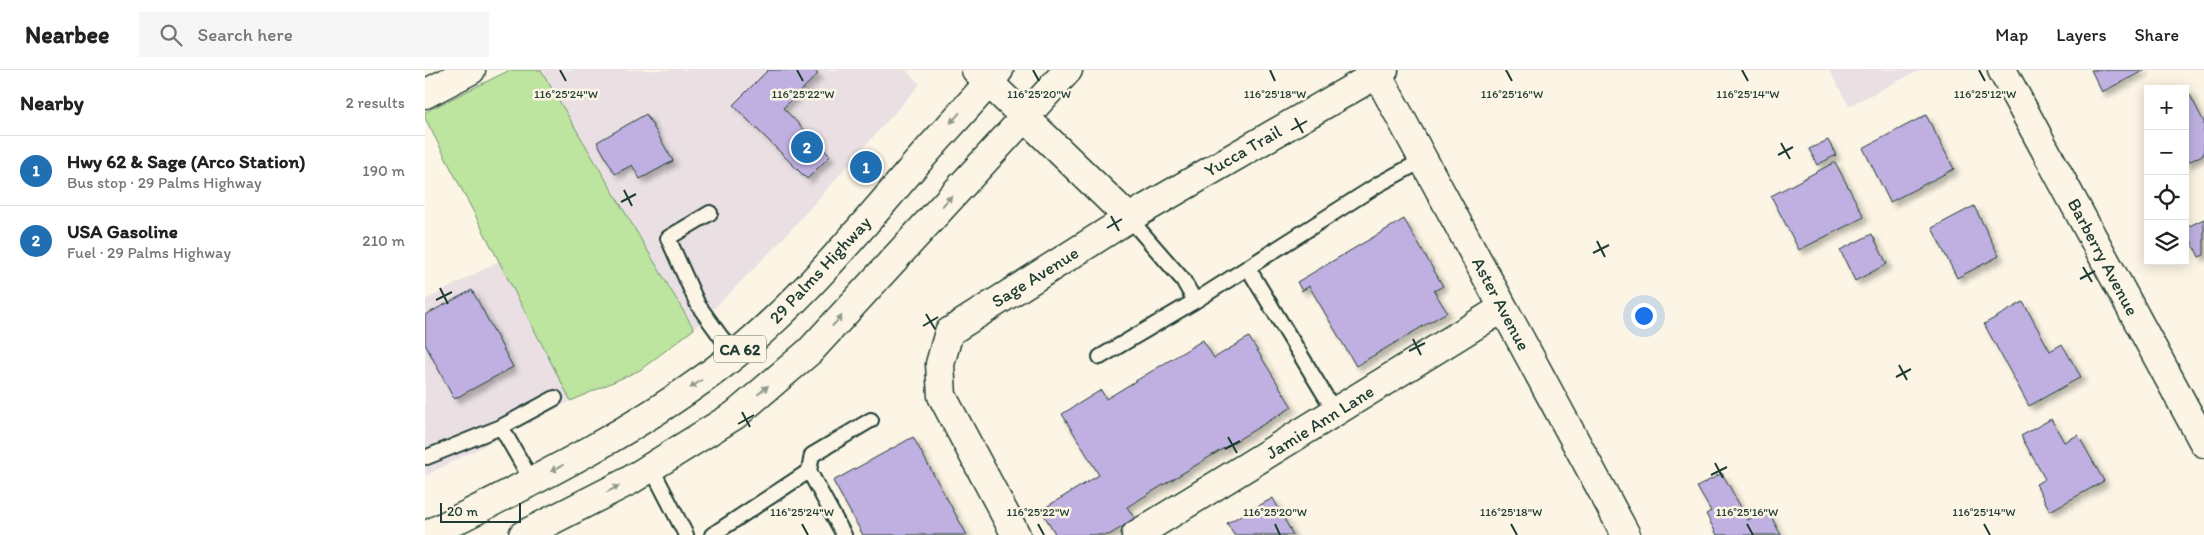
<!DOCTYPE html>
<html lang="en">
<head>
<meta charset="utf-8">
<style>
  :root { --surface:#fff; --page:#f6f6f6; --text:#222; --muted:#767676; --line:#e0e0e0; --accent:#1f6fb2 }
  body { margin:0; font-family:Itim,sans-serif; background:var(--page); color:var(--text) }
  .controls { position:absolute; right:15px; top:15px; display:grid; overflow:hidden; border-radius:0px; box-shadow:0 2px 12px #0003 }
  .controls button { width:45px; height:45px; display:grid; place-items:center; padding:0; border:0; border-bottom:1px solid var(--line); background:var(--surface); color:var(--text); font:25px sans-serif }
  .scale { position:absolute; left:15px; bottom:12px; width:81px; box-sizing:border-box; padding-left:5px; border:2px solid #1f3d34; border-top:0; font-size:14px; line-height:18px; white-space:nowrap; color:#1f3d34; -webkit-text-stroke:4px #fcf5e5; paint-order:stroke }
  .you { position:absolute; left:1218px; top:245px; width:18px; height:18px; margin:-12px; border:4px solid #fff; border-radius:50%; background:#1a73e8; box-shadow:0 0 0 8px #1a73e833 }
  .badge { display:grid; place-items:center; width:32px; height:32px; border-radius:50%; background:var(--accent); color:#fff; font-size:16px; font-weight:700 }
  .pin { position:absolute; translate:-50% -50%; border:2px solid #fff; box-shadow:0 1px 5px #0006 }
  .list { margin:0; padding:0; list-style:none }
  h2 { display:flex; justify-content:space-between; align-items:center; height:65px; margin:0; padding:0 20px; font-size:21px }
  h2 small { font-size:16px; font-weight:400; color:var(--muted) }
  .list li { display:grid; grid-template-columns:32px 1fr auto; gap:15px; align-items:center; box-sizing:border-box; height:70px; padding:0 20px; border-top:1px solid var(--line) }
  .list b { display:block; font-size:19px; white-space:nowrap }
  .list p { margin:0; font-size:16px; white-space:nowrap; color:var(--muted) }
  .list em { font-size:16px; font-style:normal; color:var(--muted) }
  .icon { flex:none; width:28px; height:28px; fill:none; stroke:currentColor; stroke-width:2; stroke-linecap:round; stroke-linejoin:round }
  .map { position:relative; flex:none; width:1779px; height:465px; overflow:hidden }
  header { display:flex; align-items:center; gap:30px; box-sizing:border-box; height:70px; padding:0 25px; background:var(--surface); border-bottom:1px solid var(--line) }
  header strong { font-size:24px }
  nav { display:flex; gap:28px; margin-inline-start:auto; font-size:18px }
  .search { width:350px; height:45px; background:var(--page); display:flex; align-items:center; gap:12px; box-sizing:border-box; padding:0 18px; border-radius:0px; color:var(--muted); font-size:19px }
  main { display:flex }
  aside { flex:1; background:var(--surface) }
  .map>svg:first-child { display:block }
</style>
</head>
<body>
<header>
<strong>Nearbee</strong>
<div class="search"><svg class="icon" aria-label="search" viewBox="0 0 24 24"><circle cx="10" cy="10" r="6"/><path d="M15 15l6 6"/></svg>Search here</div>
<nav><a>Map</a><a>Layers</a><a>Share</a></nav>
</header>
<main>
<aside>
<h2>Nearby<small>2 results</small></h2>
<ul class="list">
<li><span class="badge">1</span><div><b>Hwy 62 &amp; Sage (Arco Station)</b><p>Bus stop · 29 Palms Highway</p></div><em>190 m</em></li>
<li><span class="badge">2</span><div><b>USA Gasoline</b><p>Fuel · 29 Palms Highway</p></div><em>210 m</em></li>
</ul>
</aside>
<div class="map">
<svg width="1779" height="465" viewBox="0 0 1779 465">
  <defs>
    <filter id="shadow"><feDropShadow dx="4.5" dy="4.5" stdDeviation="2.5" flood-color="#0004"/></filter>
  </defs>
  <rect width="100%" height="100%" fill="#fcf5e5"/>
  <filter id="ink" filterUnits="userSpaceOnUse"><feTurbulence type="fractalNoise" baseFrequency=".02" numOctaves="2"/><feDisplacementMap in="SourceGraphic" scale="10" xChannelSelector="R" yChannelSelector="G"/><feConvolveMatrix kernelMatrix="1 2 1 2 8 2 1 2 1" color-interpolation-filters="sRGB"/></filter>
  <g filter="url(#ink)">
    <path fill="#eae0e4" d="M116 0H481L495 14 356 171 269 259Z
      M1404 0H1495L1424 36Z
      M76 190 146 331 0 406V230Z"/>
    <path fill="#bde5a0" stroke="#6e916a" d="M85 0H116L269 259 215 300 146 331 0 48V42Z"/>
    <path fill="#bfb0e1" stroke="#1f3d34" filter="url(#shadow)" d="M343 0H389L393 4 358 38 405 86 382 109 308 35Z
      M1666 0H1720L1677 22Z
      M1762 19 1779 52V84L1760 94V20Z
      M221 44 248 91 215 109 207 95 190 104 172 72Z
      M1501 45 1529 99 1465 132 1438 78Z
      M1403 70 1411 85 1392 95 1384 79Z
      M1410 92 1439 147 1374 180 1346 126Z
      M1549 136 1574 186 1532 208 1507 158Z
      M979 149 1018 216 1009 221 1022 242 931 296 884 216 877 221 872 212Z
      M1779 149V185L1774 187 1760 158Z
      M1447 164 1462 194 1430 211 1415 180Z
      M47 220 88 297 29 329 0 274V245Z
      M1598 232 1625 281 1637 274 1656 307 1604 336 1559 254Z
      M824 267 867 337 702 437 710 449 684 465H631L616 440 674 405 637 344 676 320 681 329 778 270 789 288Z
      M1626 349 1639 372 1653 365 1679 411 1625 441 1611 414 1620 409 1596 366Z
      M488 367 542 465H438L408 411Z
      M1297 403 1323 450 1342 439 1356 465H1292L1281 444 1286 441 1272 417Z
      M848 428 868 465H809L802 453Z"/>
    <g fill="none" stroke-linecap="round" stroke-linejoin="round">
      <g stroke="#1f3d34" stroke-width="18">
        <path id="service" d="M285 143 243 168 273 235 309 285
          M823 198 910 342
          M770 231 954 114 998 90
          M675 287 770 231 758 210 704 148
          M76 357 130 328
          M2 387 76 357 107 411
          M226 397 261 465
          M384 401 387 385 446 350
          M287 465 384 401 419 465"/>
      </g>
      <g stroke="#1f3d34" stroke-width="31">
        <path id="minor" d="M1577 0 1779 373
          M952 4 1201 465
          M0 24 46 0
          M711 465 1078 238"/>
      </g>
      <g stroke="#1f3d34" stroke-width="31">
        <path id="tertiary" d="M551 0 704 148
          M591 465 517 326 515 294 524 262 704 148 959 0"/>
      </g>
      <g stroke="#1f3d34" stroke-width="31">
        <path id="primary" d="M2 465C100 415 201 367 289 301 364 245 424 172 484 102 514 67 545 35 574 0
          M98 465 204 411 310 345 385 281 643 0"/>
      </g>
      <use href="#service" stroke="#fcf5e5" stroke-width="14"/>
      <use href="#minor" stroke="#fcf5e5" stroke-width="28"/>
      <use href="#tertiary" stroke="#fcf5e5" stroke-width="28"/>
      <use href="#primary" stroke="#fcf5e5" stroke-width="28"/>
    </g>
    <defs><path id="oneway-solid" d="M-6-.8H1V-3.2L6.5 0L1 3.2V.8H-6Z" transform="scale(1.25)"/></defs>
    <g fill="#8e998c">
      <use href="#oneway-solid" transform="translate(530 48) rotate(132)"/>
      <use href="#oneway-solid" transform="translate(522 131) rotate(-47)"/>
      <use href="#oneway-solid" transform="translate(412 251) rotate(-47)"/>
      <use href="#oneway-solid" transform="translate(271 314) rotate(145)"/>
      <use href="#oneway-solid" transform="translate(338 320) rotate(-41)"/>
      <use href="#oneway-solid" transform="translate(132 398) rotate(153)"/>
      <use href="#oneway-solid" transform="translate(188 419) rotate(-27)"/>
    </g>
  </g>
  <path fill="none" stroke="#1f3d34" stroke-width="2" d="M135 0 141 11M372 0 378 11M608 0 614 11M845 0 850 11M1081 0 1087 11M1317 0 1323 11M1554 0 1560 11M870 48 878 63M866 60 882 51M1356 73 1365 89M1353 85 1368 77M199 120 207 136M196 132 211 124M686 146 694 161M682 158 697 149M1172 171 1180 187M1168 183 1184 175M1658 197 1667 212M1655 209 1670 201M15 218 23 234M11 230 27 222M501 244 510 259M498 256 513 247M988 269 996 285M984 281 1000 273M1474 295 1482 310M1471 307 1486 299M317 342 325 357M313 354 329 345M803 367 812 383M800 379 815 371M1290 393 1298 408M1286 405 1302 397M377 454 383 465M613 454 619 465M850 454 855 465M1086 454 1092 465M1322 454 1328 465M1559 454 1565 465"/>
  <g text-anchor="middle" stroke-width="5" stroke-linejoin="round" paint-order="stroke">
    <rect fill="#fcf5e5" stroke="#617469" stroke-width="1" x="289" y="265.5" width="52" height="27" rx="4"/>
    <g font-size="16" font-weight="bold" fill="#1f3d34">
      <text x="315" y="285">CA 62</text>
    </g>
    <g font-size="18" fill="#1f3d34" stroke="#fcf5e5">
      <text transform="translate(818 81) rotate(-30)" y="6">Yucca Trail</text>
      <text transform="translate(1678 187) rotate(62)" y="6">Barberry Avenue</text>
      <text transform="translate(395 200) rotate(-47)" y="6">29 Palms Highway</text>
      <text transform="translate(610 207) rotate(-32)" y="6">Sage Avenue</text>
      <text transform="translate(1076 234) rotate(62)" y="6">Aster Avenue</text>
      <text transform="translate(895 352) rotate(-32)" y="6">Jamie Ann Lane</text>
    </g>
  </g>
  <g font-size="12" text-anchor="middle" fill="#1f3d34" stroke="#fcf5e5" stroke-width="5" stroke-linejoin="round" paint-order="stroke">
    <text x="141" y="28">116°25'24"W</text>
    <text x="378" y="28">116°25'22"W</text>
    <text x="614" y="28">116°25'20"W</text>
    <text x="850" y="28">116°25'18"W</text>
    <text x="1323" y="28">116°25'14"W</text>
    <text x="1560" y="28">116°25'12"W</text>
    <text x="1087" y="28">116°25'16"W</text>
    <text x="377" y="446">116°25'24"W</text>
    <text x="613" y="446">116°25'22"W</text>
    <text x="850" y="446">116°25'20"W</text>
    <text x="1086" y="446">116°25'18"W</text>
    <text x="1322" y="446">116°25'16"W</text>
    <text x="1559" y="446">116°25'14"W</text>
  </g>
</svg>
<div class="controls">
<button>+</button>
<button>−</button>
<button><svg class="icon" aria-label="locate" viewBox="0 0 24 24"><circle cx="12" cy="12" r="6"/><path d="M12 2v4M12 18v4M2 12h4M18 12h4"/></svg></button>
<button><svg class="icon" aria-label="layers" viewBox="0 0 24 24"><path d="M12 4l9 5-9 5-9-5zM3 14l9 5 9-5"/></svg></button>
</div>
<div class="scale">20 m</div>
<div class="you"></div>
<div class="pin badge" style="left:441px;top:97px">1</div>
<div class="pin badge" style="left:382px;top:77px">2</div>
</div>
</main>
</body>
</html>
